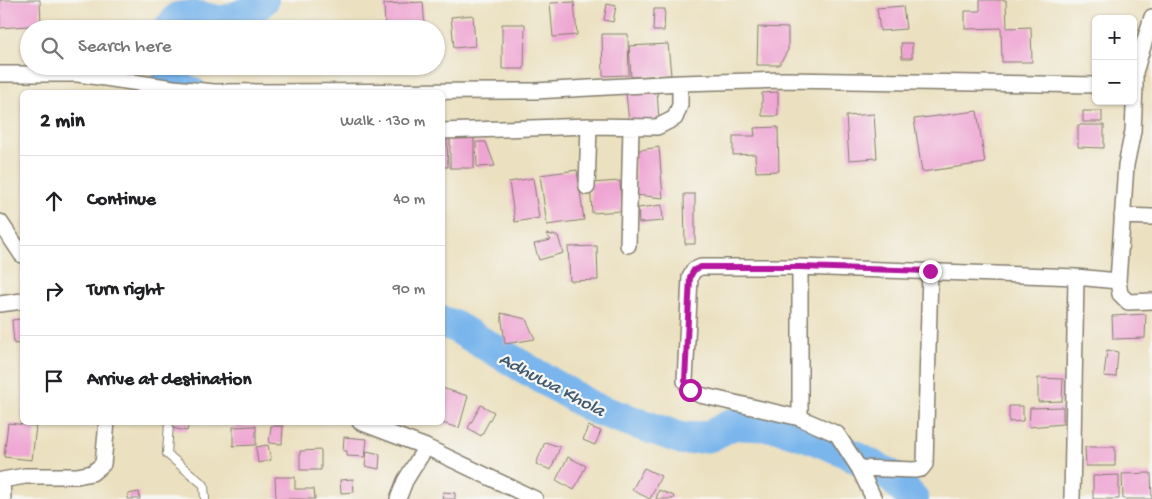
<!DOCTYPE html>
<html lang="en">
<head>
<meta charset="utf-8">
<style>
  :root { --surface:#fff; --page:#f6f6f6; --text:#202124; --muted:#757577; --line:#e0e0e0 }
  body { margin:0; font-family:"Gochi Hand",sans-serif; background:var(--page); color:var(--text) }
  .controls { position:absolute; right:15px; top:15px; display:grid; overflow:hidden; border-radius:8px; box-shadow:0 1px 4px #0004 }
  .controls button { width:45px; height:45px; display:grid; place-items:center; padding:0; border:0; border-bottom:1px solid var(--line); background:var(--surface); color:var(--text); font:25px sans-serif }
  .stop { position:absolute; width:15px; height:15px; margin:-11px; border:4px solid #b5179e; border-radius:50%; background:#fff }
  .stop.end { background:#b5179e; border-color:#fff; box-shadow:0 1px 5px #0008 }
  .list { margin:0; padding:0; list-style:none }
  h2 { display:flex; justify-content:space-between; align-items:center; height:65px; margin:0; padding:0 20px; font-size:21px }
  h2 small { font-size:16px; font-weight:400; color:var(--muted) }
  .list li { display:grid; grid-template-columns:32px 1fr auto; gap:15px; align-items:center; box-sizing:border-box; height:90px; padding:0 20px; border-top:1px solid var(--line) }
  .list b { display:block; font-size:19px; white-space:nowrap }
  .list em { font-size:16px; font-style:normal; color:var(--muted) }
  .icon { flex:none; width:28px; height:28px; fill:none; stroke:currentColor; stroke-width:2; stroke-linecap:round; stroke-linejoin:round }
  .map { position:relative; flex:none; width:1152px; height:499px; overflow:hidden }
  .search { position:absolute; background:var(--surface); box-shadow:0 1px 4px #0004; left:20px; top:20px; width:425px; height:55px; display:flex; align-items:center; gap:12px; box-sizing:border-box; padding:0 18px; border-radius:28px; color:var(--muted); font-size:19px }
  .panel { position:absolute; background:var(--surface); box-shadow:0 1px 4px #0004; left:20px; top:90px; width:425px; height:335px; border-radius:8px }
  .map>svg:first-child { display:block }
</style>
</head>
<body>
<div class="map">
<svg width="1152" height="499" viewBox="0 0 1152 499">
  <rect width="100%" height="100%" fill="#f6f6f2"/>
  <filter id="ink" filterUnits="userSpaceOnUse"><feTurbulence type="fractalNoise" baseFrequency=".02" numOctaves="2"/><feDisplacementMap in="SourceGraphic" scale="10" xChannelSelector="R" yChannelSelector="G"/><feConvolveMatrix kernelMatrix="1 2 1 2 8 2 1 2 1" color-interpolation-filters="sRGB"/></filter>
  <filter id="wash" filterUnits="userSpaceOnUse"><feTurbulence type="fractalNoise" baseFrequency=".0096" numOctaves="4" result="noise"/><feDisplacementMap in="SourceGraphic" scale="20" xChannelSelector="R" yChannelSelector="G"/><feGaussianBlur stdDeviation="1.12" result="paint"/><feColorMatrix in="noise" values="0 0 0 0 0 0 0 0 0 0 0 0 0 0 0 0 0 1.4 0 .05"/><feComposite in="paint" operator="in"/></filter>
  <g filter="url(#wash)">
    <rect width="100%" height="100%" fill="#ebe0bf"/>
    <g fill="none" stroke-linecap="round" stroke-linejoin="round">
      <path stroke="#7ab6ec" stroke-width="32" d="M169 29 178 18 194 16 222 22 250 12 263 0
        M166 66 168 77 187 92H191
        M442 322 454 326 593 408 683 439 710 436 733 424 774 426 807 436 842 450 890 475 913 499"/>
    </g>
    <g id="blocks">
      <path fill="#efa5d3" d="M0 0H40L41 25 0 28Z
        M980 0H1006L1007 28 1031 27 1032 62H1002L1001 28 965 29V11H980Z
        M423 2 425 29H385L384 4Z
        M574 2 577 35 553 37 550 3Z
        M607 4 616 6 613 22 604 20Z
        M903 6 906 29 880 31 877 8Z
        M654 9H665L664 31H653Z
        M473 15 475 46 454 48 451 17Z
        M502 24H525L524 69H502Z
        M758 27 788 28V50L779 65H757Z
        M602 34H628L629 75 603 76Z
        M901 43H912V58H902Z
        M668 44 671 75 631 77 629 46Z
        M657 91 659 120 629 123 626 93Z
        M778 92V116H762V93Z
        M977 111 985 163 922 172 914 119Z
        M1083 111H1102V122H1083Z
        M874 114 877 158 849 160 846 116Z
        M1078 125H1104V148L1078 147Z
        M778 127 779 171 756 172 755 154 733 155V136H755L754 128Z
        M474 136V168H450V137Z
        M442 138H447L448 167H442Z
        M476 142H486L495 166 477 167Z
        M659 147 663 198 636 195 634 151Z
        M577 170 584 220 547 225 540 175Z
        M533 178 539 218 515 222 509 182Z
        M620 181 622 211 592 213 590 183Z
        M684 194H695V244H685Z
        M662 205 663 221 639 223 638 208Z
        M546 234 558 236 563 253 539 260 534 244 551 240Z
        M597 246 598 280 570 281 568 247Z
        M501 313 526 319 535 339 505 344Z
        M1146 314 1145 338 1113 339 1112 316Z
        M22 319V343L14 344 12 320Z
        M1107 350 1118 352 1116 377 1104 376Z
        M1038 378 1063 379 1062 401 1038 402Z
        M442 388 468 396 459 428 442 423Z
        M481 405 494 412 481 436 468 428Z
        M1009 406H1023V421L1009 422Z
        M1063 407V424L1029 427 1030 408Z
        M173 422H189L187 431 172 428Z
        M8 423 36 426 32 460 4 457Z
        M256 426V445L233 446V427Z
        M271 426H283L282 444 269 443Z
        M588 426 601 431 595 445 583 440Z
        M344 437 367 439 365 457 347 456V451H343Z
        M545 442 560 447 551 470 536 464Z
        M268 445 271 460 258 463 256 447Z
        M1085 447H1115V466H1086Z
        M321 450V470H300V451Z
        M367 451 380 454 379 469 365 466Z
        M568 457 586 466 574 490 556 480Z
        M644 468 661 476 650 499 632 490Z
        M1151 473 1152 499H1123L1122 474Z
        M1119 475V499H1093V476Z
        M275 477H295V489H314L315 499H276Z
        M353 479 354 492 341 493 340 480Z
        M659 490 674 496 673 499H656Z
        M139 492 140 499H128V494Z
        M443 492 455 493V499H442Z"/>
    </g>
  </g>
  <g filter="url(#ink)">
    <use href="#blocks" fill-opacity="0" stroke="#847e6e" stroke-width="1"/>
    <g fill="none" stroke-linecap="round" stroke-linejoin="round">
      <g stroke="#847e6e" stroke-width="10">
        <path id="service" d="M169 422 167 454 204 485 205 499"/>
      </g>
      <g stroke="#847e6e" stroke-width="18">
        <path id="minor" d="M0 74H78L173 88 214 92 535 91 680 83 784 80 1096 85
          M1133 86H1135V72L1152 17
          M1135 86 1133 131 1126 165 1118 281 1120 294 1128 302 1152 301
          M442 131 589 126 657 127 675 118 680 105V83
          M587 187 589 126
          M1122 216 1152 217
          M0 222 22 255
          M628 245 631 128
          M0 304 22 301
          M800 418V267
          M360 422 426 447 535 499
          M859 468 914 470 921 469 925 464 930 271
          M3 499 2 480 25 476H77L92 473 103 464 107 422
          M398 499 405 481 426 447
          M874 499 859 468 837 434 800 418 700 395 690 390 685 381 690 277 694 270 701 267H800L1076 277 1118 281
          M1072 499 1076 277"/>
      </g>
      <use href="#service" stroke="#fff" stroke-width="8"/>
      <use href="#minor" stroke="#fff" stroke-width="15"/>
    </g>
  </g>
  <g fill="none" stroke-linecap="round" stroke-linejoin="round" filter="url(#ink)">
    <path stroke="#b5179e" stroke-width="6" d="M690 390 685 381 690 277 694 270 701 267H800L930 271"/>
  </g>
  <g text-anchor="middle" stroke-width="4.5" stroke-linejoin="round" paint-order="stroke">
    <g font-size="19" font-style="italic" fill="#425a6f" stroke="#f6f6f2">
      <text transform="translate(553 383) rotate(28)" y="7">Adhuwa Khola</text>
    </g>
  </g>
</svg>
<div class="controls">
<button>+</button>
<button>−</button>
</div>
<div class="stop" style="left:690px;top:390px"></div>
<div class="stop end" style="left:930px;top:271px"></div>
<div class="search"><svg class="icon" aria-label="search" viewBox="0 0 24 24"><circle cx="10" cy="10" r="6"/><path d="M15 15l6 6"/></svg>Search here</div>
<section class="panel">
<h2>2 min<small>Walk · 130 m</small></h2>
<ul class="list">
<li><svg class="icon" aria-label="ahead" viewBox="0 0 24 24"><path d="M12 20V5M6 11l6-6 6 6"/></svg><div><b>Continue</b></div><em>40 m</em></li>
<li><svg class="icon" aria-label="right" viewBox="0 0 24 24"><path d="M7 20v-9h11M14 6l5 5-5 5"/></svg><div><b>Turn right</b></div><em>90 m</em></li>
<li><svg class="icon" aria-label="arrive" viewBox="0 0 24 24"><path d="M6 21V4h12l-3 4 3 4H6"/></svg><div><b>Arrive at destination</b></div></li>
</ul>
</section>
</div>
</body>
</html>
